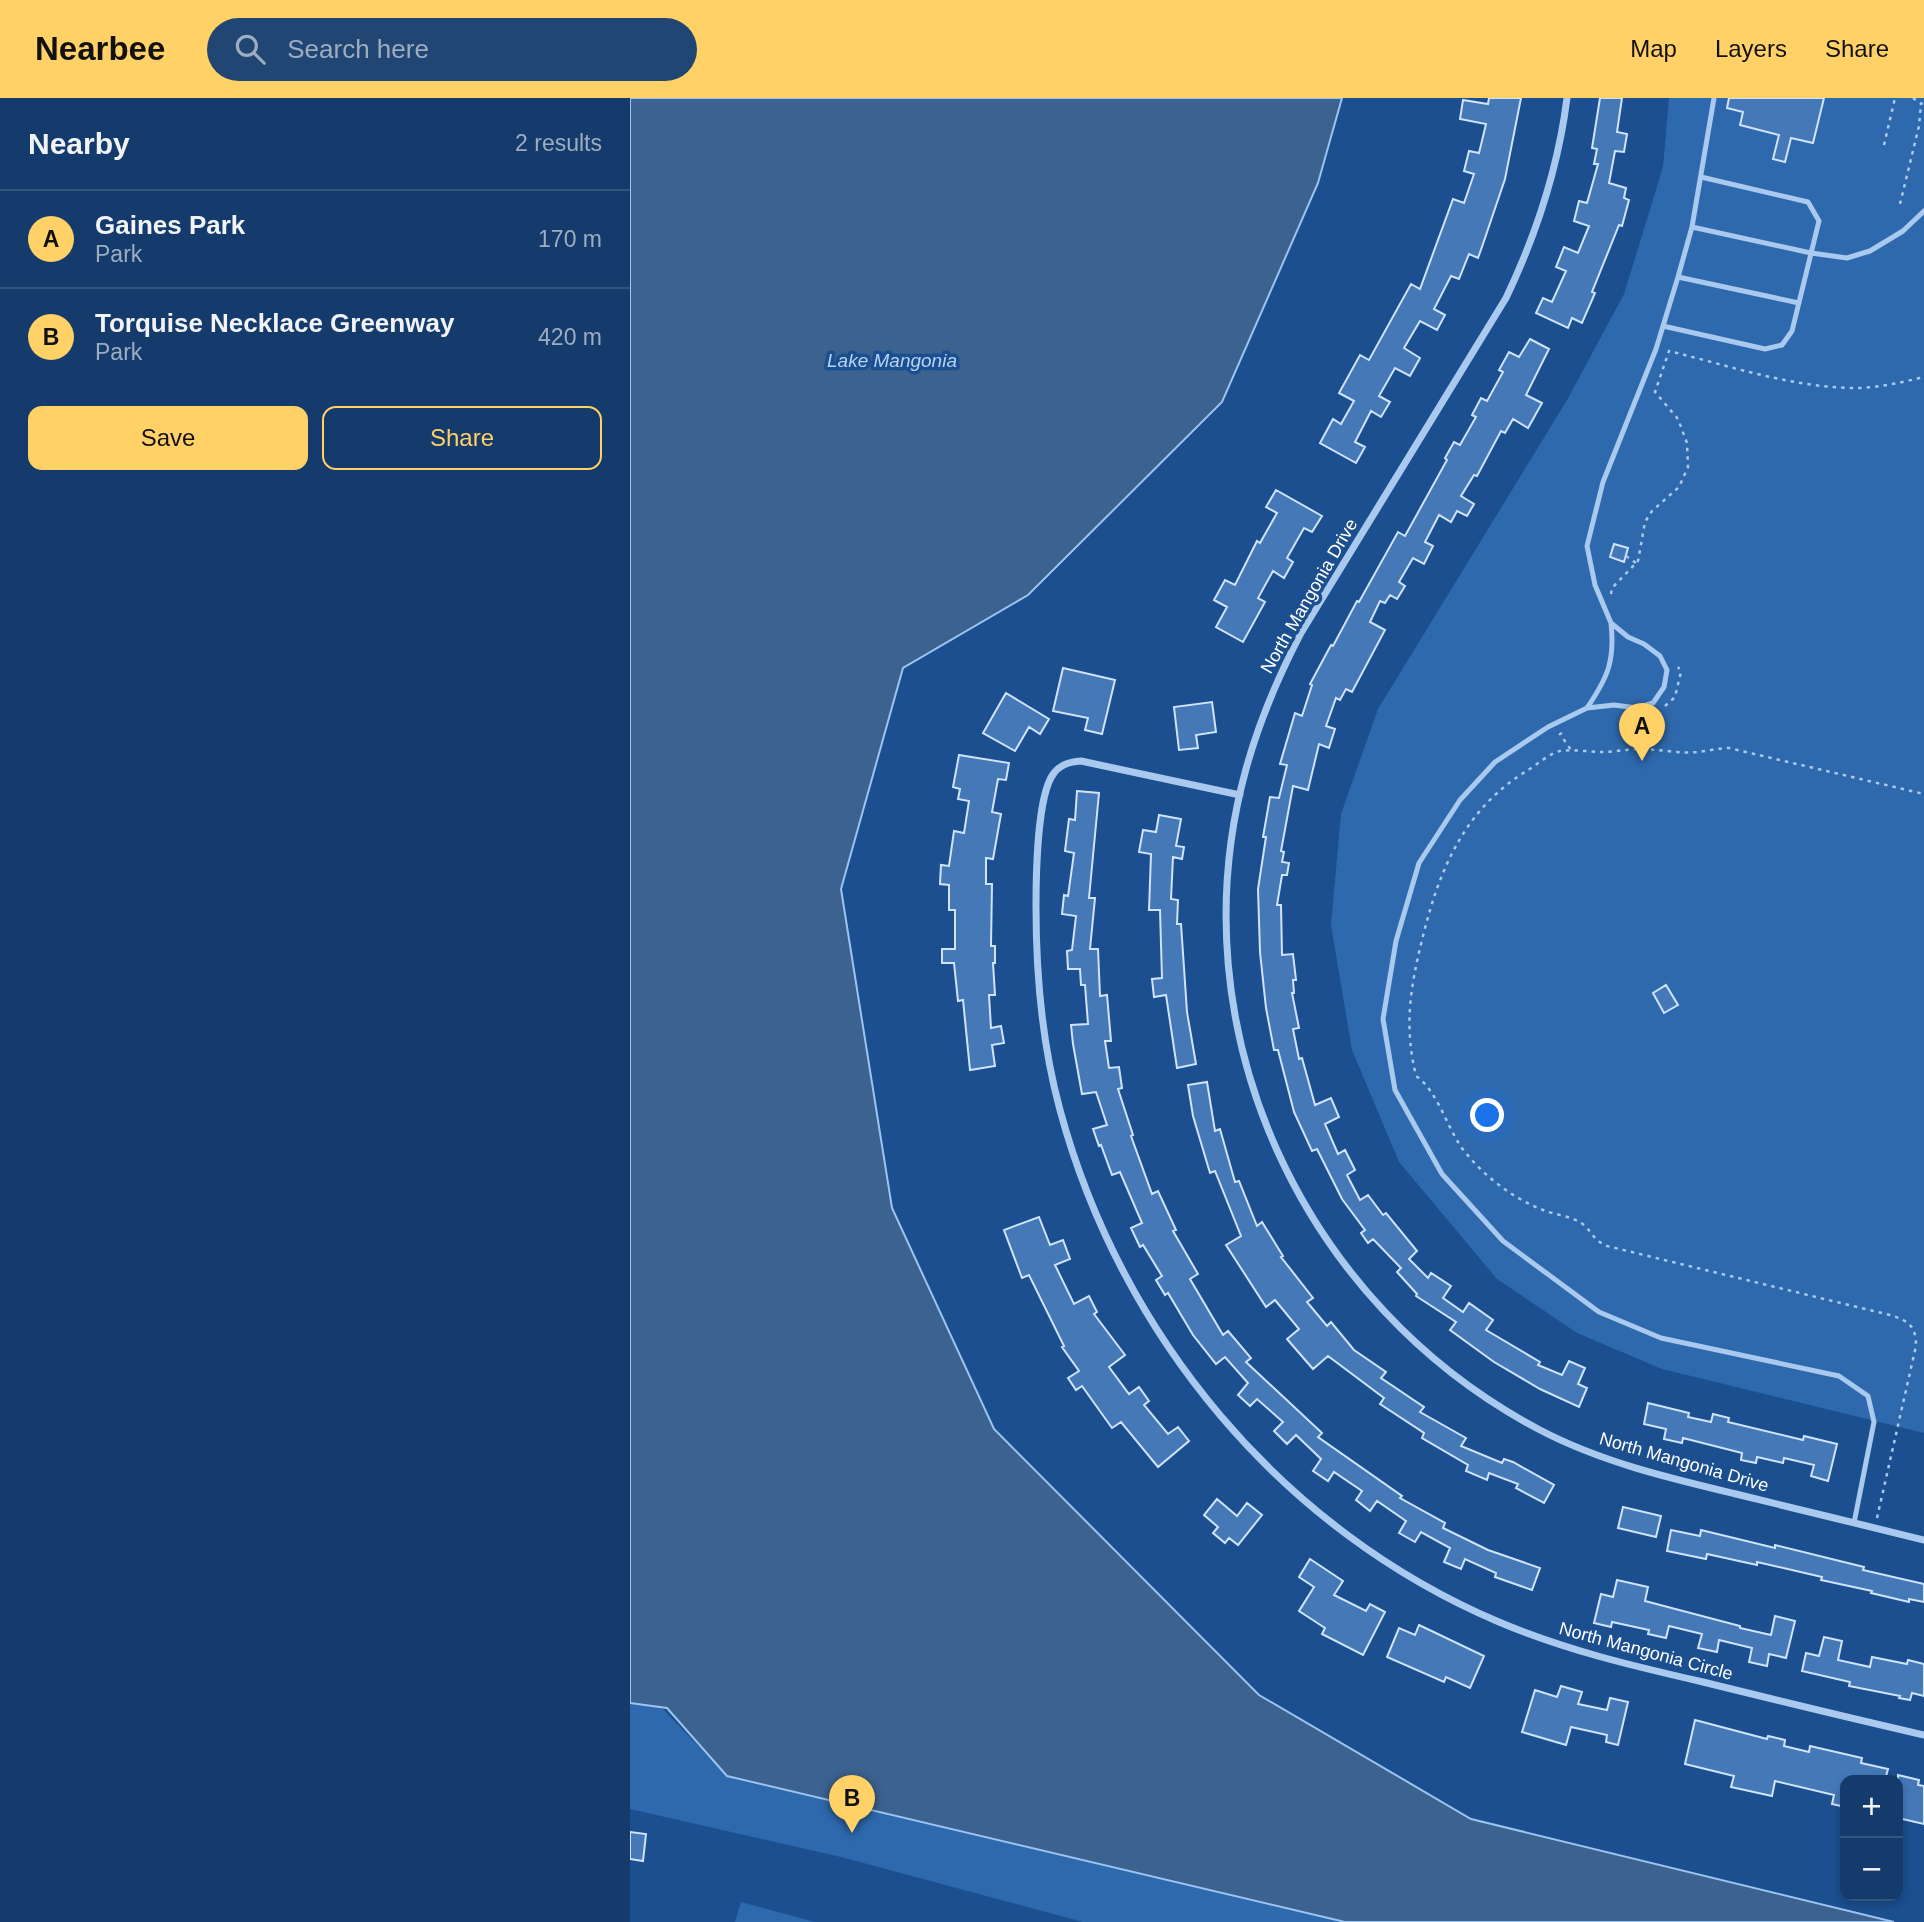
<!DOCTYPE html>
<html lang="en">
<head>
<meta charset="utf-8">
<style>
  :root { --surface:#143b6b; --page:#214673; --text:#f1f3f6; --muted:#9dadc1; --line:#33557e; --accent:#ffd166 }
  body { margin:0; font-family:Helvetica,sans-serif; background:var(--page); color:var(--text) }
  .controls { position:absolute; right:21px; bottom:21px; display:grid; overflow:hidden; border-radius:14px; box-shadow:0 4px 10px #0003 }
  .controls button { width:63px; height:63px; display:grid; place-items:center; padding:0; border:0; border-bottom:2px solid var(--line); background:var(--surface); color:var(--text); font:35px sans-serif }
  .you { position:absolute; left:858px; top:1018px; width:24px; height:24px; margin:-18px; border:5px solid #fff; border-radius:50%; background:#1a73e8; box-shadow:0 0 0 10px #1a73e833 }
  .badge { display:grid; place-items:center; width:46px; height:46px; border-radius:50%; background:var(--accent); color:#111; font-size:23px; font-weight:700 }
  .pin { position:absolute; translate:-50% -58px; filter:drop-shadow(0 2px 4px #0008) }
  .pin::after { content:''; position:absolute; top:37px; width:24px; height:21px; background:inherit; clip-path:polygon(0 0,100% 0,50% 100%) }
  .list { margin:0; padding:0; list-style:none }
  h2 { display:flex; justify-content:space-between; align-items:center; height:91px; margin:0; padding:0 28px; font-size:30px }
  h2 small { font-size:23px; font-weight:400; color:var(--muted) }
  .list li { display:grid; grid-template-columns:46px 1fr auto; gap:21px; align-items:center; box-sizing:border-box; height:98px; padding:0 28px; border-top:2px solid var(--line) }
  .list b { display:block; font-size:26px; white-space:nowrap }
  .list p { margin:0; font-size:23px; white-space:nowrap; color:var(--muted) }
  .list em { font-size:23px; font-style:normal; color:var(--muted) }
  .actions { display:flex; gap:14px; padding:21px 28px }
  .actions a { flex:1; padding:16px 0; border:2px solid var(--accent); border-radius:14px; text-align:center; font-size:24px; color:var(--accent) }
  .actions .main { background:var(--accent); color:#111 }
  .icon { flex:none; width:38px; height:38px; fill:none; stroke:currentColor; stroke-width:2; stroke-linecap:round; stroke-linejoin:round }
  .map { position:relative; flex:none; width:1294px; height:1824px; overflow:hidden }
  header { display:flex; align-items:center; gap:42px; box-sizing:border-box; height:98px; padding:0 35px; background:var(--accent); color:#111 }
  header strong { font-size:33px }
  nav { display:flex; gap:38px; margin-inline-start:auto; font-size:24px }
  .search { width:490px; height:63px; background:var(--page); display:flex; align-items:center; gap:18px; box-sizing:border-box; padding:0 24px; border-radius:38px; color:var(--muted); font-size:26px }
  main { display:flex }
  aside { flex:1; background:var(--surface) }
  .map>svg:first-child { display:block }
</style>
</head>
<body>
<header>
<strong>Nearbee</strong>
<div class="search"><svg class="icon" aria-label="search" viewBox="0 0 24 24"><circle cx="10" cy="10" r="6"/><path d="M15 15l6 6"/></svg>Search here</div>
<nav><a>Map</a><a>Layers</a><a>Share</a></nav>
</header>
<main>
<aside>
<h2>Nearby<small>2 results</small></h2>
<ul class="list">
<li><span class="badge">A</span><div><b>Gaines Park</b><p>Park</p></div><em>170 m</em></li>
<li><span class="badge">B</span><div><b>Torquise Necklace Greenway</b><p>Park</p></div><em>420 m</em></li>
</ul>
<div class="actions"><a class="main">Save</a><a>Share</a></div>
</aside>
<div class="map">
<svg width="1294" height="1824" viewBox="0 0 1294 1824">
  <rect width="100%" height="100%" fill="#1b4f8f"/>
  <path fill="#2e69ad" d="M1039 0H1294V1335L1032 1271 947 1235 867 1181 769 1064 722 952 701 827 711 716 748 611 937 302 994 196 1033 69Z
    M0 1605 31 1609 97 1678 717 1824H453L211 1759 0 1711Z
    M111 1804 185 1824H105Z"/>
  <path fill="#3c6290" stroke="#9cc4f0" stroke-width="2" d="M0 0H712L688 85 592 304 398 497 273 570 211 791 262 1110 364 1331 629 1597 841 1721 1264 1824H715L97 1678 37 1610 0 1605Z"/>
  <path fill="#4478b7" stroke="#cfe3fa" stroke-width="2" d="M859 0H891L875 81 853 146 848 160 839 156 829 181 821 178 804 211 815 217 807 232 790 223 774 250 790 260 780 278 765 270 749 298 760 304 751 319 741 313 725 344 735 349 726 365 690 345 703 321 711 326 724 303 709 295 730 257 739 262 781 186 790 191 823 101 834 105 844 76 834 73 839 53 849 55 856 26 830 21 833 2 858 6Z
    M970 0H992L987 34 997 36 994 54 985 53 979 85 996 90 994 100 999 102 992 128 989 127 962 194 965 195 952 225 942 220 938 230 906 215 913 200 922 204 936 173 926 169 934 149 948 155 959 128 944 123 949 103 957 105 968 66H964L967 51 962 50Z
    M1099 0H1194L1183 45 1161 40 1155 64 1143 61 1149 37 1110 27 1113 14 1097 10Z
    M900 241 919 251 896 297 912 305 898 330 883 321 875 335 871 333 847 378 844 377 831 398 844 406 837 418 827 413 821 424 809 417 795 444 803 448 794 466 783 460 769 484 775 488 767 501 760 497 755 505 750 503 740 524 755 532 722 594 716 591 710 602 706 600 696 628 705 631 699 650 689 646 678 692 663 688 651 753 654 754 652 764 659 765 657 777H652L647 807H651L652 857 663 856 666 882H663L664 895H662L669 930 663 931 669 961 672 960 685 1007 701 1000 709 1019 695 1026 708 1056 715 1052 725 1072 717 1077 730 1102 738 1097 753 1117 756 1115 787 1153 779 1161 798 1180 801 1175 821 1188 813 1200 833 1214 839 1205 863 1222 856 1232 910 1264 908 1267 932 1277 939 1263 955 1270 948 1286 957 1290 949 1309 910 1291 864 1264 820 1232 826 1224 786 1198 787 1196 767 1174 771 1170 743 1141 738 1145 731 1135 735 1132 712 1101 687 1051 682 1053 664 1014 648 952H644L636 910 630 854 628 791 636 739H633L640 699 649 700 657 667 650 666 665 615 672 618 682 587 680 586 701 547 703 548 727 503 729 504 768 434 775 438 817 362 815 360 824 344 830 347 846 319 842 317 851 300 857 303 873 274 869 272 879 254 889 259Z
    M646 392 692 418 682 434 674 430 657 460 663 464 654 480 643 473 628 500 635 504 613 544 586 529 597 509 584 502 595 482 605 487 627 443 630 445 647 415 636 409Z
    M984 446 998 450 994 464 980 459Z
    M433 570 485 582 472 636 455 632 458 620 423 613Z
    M376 595 419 621 410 636 399 629 385 653 353 635Z
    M582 604 586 634 566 637 568 650 549 652 544 609Z
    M329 657 379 665 376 682 368 681 362 714 371 716 363 761 356 760V786H362L361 848H365V865H363L365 897H359L361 930 371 928 374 945 362 947 365 968 340 972 333 902 328 903 324 865H312V851H325V812H319V787L310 786 311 767 319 768 324 733 334 735 339 703 328 701 330 691 323 689Z
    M447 693 469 695 459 800H465L460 851H468L470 898 477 897 481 943H475L479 970 489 969 492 990 488 991 503 1037 501 1038 522 1096 528 1093 546 1132 543 1133 568 1176 560 1181 593 1237 598 1233 621 1260 616 1264 692 1335 688 1339 772 1398 770 1400 815 1425 813 1430 858 1452 910 1470 902 1492 865 1479 866 1475 835 1461 831 1471 814 1464 820 1450 791 1434 785 1444 769 1435 776 1423 747 1403 740 1413 726 1402 732 1393 704 1374 698 1383 683 1373 691 1361 666 1337 657 1346 644 1333 653 1324 627 1301 620 1308 608 1297 618 1285 595 1259 586 1266 563 1237 538 1195 535 1197 526 1182 532 1178 513 1147 510 1149 501 1130 512 1125 490 1074 482 1077 471 1047 469 1048 463 1031 477 1027 466 994 452 996 443 946 441 927 458 926 455 887H451L450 871H438L437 853 442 852 446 818 432 816 434 797 438 798 444 755 435 753 439 721 445 722Z
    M529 717 551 721 546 748 554 749 552 761 543 759 541 801 548 802 547 826H551L557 914 566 966 547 970 536 897 524 899 522 881 532 880 530 812H519L521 756 509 754 513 732 526 734Z
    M1036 887 1048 907 1034 915 1023 895Z
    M577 984 585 1033 590 1031 605 1084 609 1083 627 1128 632 1124 653 1158 651 1159 683 1200 677 1204 697 1228 701 1224 724 1252 756 1274 751 1280 794 1309 790 1314 836 1340 831 1348 872 1365 874 1361 883 1364 924 1387 914 1405 886 1390 888 1386 859 1375 857 1382 836 1373 838 1367 792 1340 794 1335 750 1306 754 1300 698 1258 683 1271 657 1241 669 1231 645 1202 636 1209 596 1147 611 1138 585 1073 580 1075 563 1018 558 987Z
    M409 1119 420 1147 433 1142 440 1161 425 1167 444 1206 459 1198 467 1214 464 1216 495 1257 479 1269 499 1296 509 1289 519 1303 514 1307 538 1336 548 1329 559 1343 528 1369 491 1324 482 1330 452 1288 446 1292 438 1280 449 1273 432 1249 434 1248 399 1177 392 1180 374 1132Z
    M1018 1305 1059 1315 1058 1319 1081 1324 1083 1316 1099 1320 1098 1324 1173 1342 1174 1338 1207 1346 1198 1383 1181 1378 1184 1367 1154 1360 1153 1365 1127 1359 1126 1365 1111 1362 1112 1355 1053 1340 1052 1345 1034 1341 1036 1331 1014 1326Z
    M587 1401 607 1418 617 1405 632 1417 608 1447 599 1440 595 1445 583 1435 588 1429 574 1417Z
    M993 1409 1031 1418 1026 1439 988 1430Z
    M1041 1432 1070 1438 1071 1432 1145 1450V1447L1234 1469 1233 1472 1294 1486V1504L1279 1501V1504L1241 1495 1242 1493 1191 1482 1192 1479 1127 1464V1467L1077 1456 1076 1461 1037 1453Z
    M680 1461 713 1483 704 1497 736 1513 740 1506 755 1514 733 1557 692 1536 695 1530 669 1513 684 1489 669 1479Z
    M987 1482 1018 1489 1015 1503 1110 1528V1530L1141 1537 1145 1518 1165 1523 1156 1560 1139 1556 1137 1568 1119 1564 1122 1550 1089 1542 1087 1554 1068 1550 1072 1536 1039 1528 1036 1540 1018 1536 1019 1532 982 1524 981 1529 964 1525 971 1496 983 1499Z
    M789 1527 854 1558 840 1590 816 1579 814 1584 757 1559 769 1530 785 1537Z
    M1194 1539 1212 1543 1208 1562 1240 1569 1242 1559 1277 1566 1278 1562 1294 1566V1598L1282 1595 1280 1602 1269 1600 1270 1598 1219 1588 1220 1584 1172 1573 1176 1555 1189 1558Z
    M931 1588 952 1594 948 1606 977 1612 980 1600 998 1604 988 1647 976 1644 977 1637 941 1629 936 1647 892 1634 905 1592 927 1599Z
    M1065 1622 1137 1641 1138 1638 1155 1642 1154 1648 1179 1654 1180 1648 1232 1660 1231 1665 1258 1671 1255 1682H1215V1709L1202 1706 1204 1697 1145 1683 1142 1698 1101 1689 1104 1678 1055 1666Z
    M1268 1677 1289 1682 1288 1687 1294 1688V1726L1268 1720Z
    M0 1734 16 1736 13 1763 0 1761Z"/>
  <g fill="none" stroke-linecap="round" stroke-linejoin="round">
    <path stroke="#a9c9ee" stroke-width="2.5" stroke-dasharray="3.5 5" stroke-linecap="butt" d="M1283 0 1291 6 1294 4
      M1254 47 1265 0
      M1270 106 1289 28 1291 6
      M996 458 1006 465
      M981 496 982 490 1008 463 1015 424 1022 413 1049 389 1058 369 1057 345 1048 321 1025 294 1039 253C1100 268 1167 291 1230 290 1252 289 1273 284 1294 279
      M1035 608 1045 599 1051 574 1048 569
      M932 635 930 636 941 652
      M1247 1420 1286 1248C1286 1228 1279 1223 1260 1217L977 1148C963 1142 963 1135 954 1127 943 1118 925 1117 913 1112 884 1101 855 1079 835 1054 817 1032 809 994 786 978 774 928 780 891 792 842 809 772 834 711 898 672 908 666 920 655 930 653 943 651 959 654 973 654 985 654 997 651 1010 651 1029 651 1049 656 1068 654 1078 653 1088 650 1099 650L1294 696"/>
    <path stroke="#a9c9ee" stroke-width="5" d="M1084 0 1062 129 1048 179 1026 251 973 384 957 448 965 487 981 525 998 539 1014 546 1030 558 1037 572 1034 589 1023 605 1007 610 984 607 957 610 918 629 865 664 830 702 789 765 766 843 753 921 765 992 812 1076 873 1143 969 1214 1031 1240 1209 1278 1238 1298 1244 1324 1224 1425
      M1062 129 1181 155 1217 160 1240 153 1273 133 1294 113
      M1048 179 1169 205
      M1033 228 1135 251 1152 247 1162 233 1189 123 1178 104 1071 79
      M957 610C978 579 985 563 981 525"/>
    <path stroke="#a9c9ee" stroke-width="7" d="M937 0C928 71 907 135 876 200L671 535C648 579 629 624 616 671 544 931 673 1208 910 1332 971 1364 1039 1380 1106 1396 1169 1411 1231 1427 1294 1442
      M610 697 451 663C440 664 431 666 424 675 407 696 406 780 406 809 406 877 412 946 430 1012 491 1238 652 1432 869 1524 935 1552 1003 1568 1073 1584 1146 1602 1220 1620 1294 1637"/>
  </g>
  <g text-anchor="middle" stroke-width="7" stroke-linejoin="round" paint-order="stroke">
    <g font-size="18" fill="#fff" stroke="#1b4f8f">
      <text transform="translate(679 498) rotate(-60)" y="6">North Mangonia Drive</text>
      <text transform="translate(1054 1364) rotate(16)" y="6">North Mangonia Drive</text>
      <text transform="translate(1016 1553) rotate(15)" y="6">North Mangonia Circle</text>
    </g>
    <g font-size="19" font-style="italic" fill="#b5d3f5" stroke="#1b4f8f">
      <text x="262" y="269">Lake Mangonia</text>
    </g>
  </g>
</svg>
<div class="controls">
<button>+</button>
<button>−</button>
</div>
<div class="you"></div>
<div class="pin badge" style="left:1012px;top:663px">A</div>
<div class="pin badge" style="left:222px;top:1735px">B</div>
</div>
</main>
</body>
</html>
